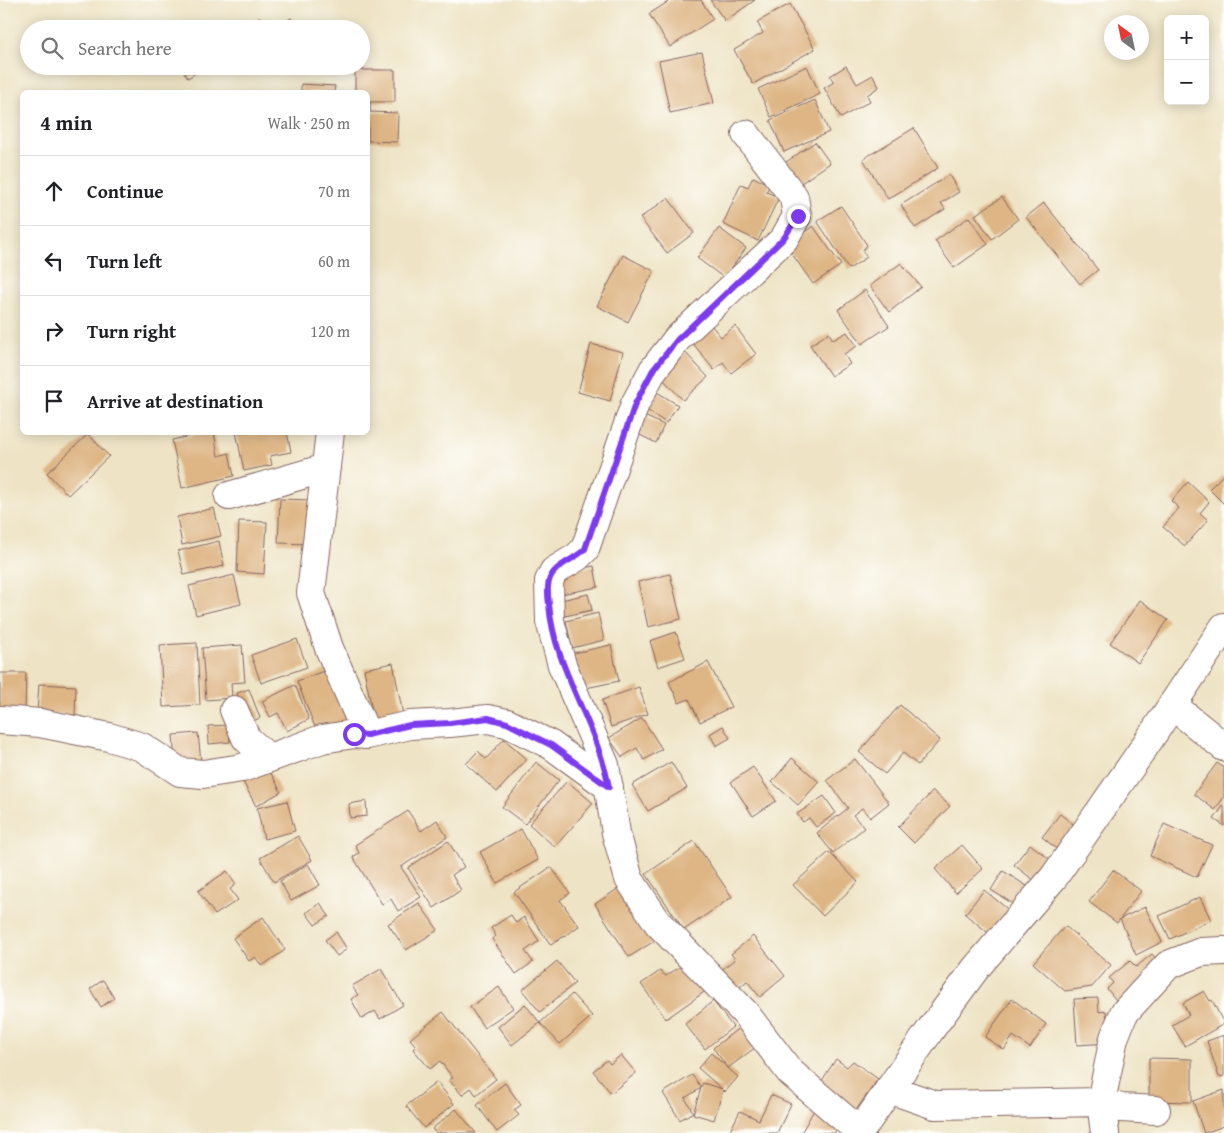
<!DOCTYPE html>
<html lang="en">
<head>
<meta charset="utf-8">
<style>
  :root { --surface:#fff; --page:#f2f2f2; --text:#202124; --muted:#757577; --line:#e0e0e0 }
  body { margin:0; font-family:"Gentium Book Plus",serif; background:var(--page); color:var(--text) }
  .controls { position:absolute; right:15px; top:15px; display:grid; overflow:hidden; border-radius:8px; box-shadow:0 2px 12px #0003 }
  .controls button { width:45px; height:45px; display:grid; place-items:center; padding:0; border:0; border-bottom:1px solid var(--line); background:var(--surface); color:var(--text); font:25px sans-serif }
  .compass { position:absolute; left:1104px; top:15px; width:45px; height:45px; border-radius:50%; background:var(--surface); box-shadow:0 2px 12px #0003; rotate:327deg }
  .stop { position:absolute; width:15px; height:15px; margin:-11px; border:4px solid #7c3aed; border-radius:50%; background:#fff }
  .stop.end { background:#7c3aed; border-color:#fff; box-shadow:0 1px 5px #0008 }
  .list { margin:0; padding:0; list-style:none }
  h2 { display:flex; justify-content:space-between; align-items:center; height:65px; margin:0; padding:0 20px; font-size:21px }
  h2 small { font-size:16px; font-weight:400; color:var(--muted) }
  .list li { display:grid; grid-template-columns:32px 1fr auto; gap:15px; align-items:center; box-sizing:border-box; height:70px; padding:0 20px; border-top:1px solid var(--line) }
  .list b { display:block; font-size:19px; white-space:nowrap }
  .list em { font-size:16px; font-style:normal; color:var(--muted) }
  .icon { flex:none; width:28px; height:28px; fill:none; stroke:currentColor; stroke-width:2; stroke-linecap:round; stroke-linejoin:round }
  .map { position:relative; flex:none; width:1224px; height:1133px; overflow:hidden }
  .search { position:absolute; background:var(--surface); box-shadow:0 2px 12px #0003; left:20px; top:20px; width:350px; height:55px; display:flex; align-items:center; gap:12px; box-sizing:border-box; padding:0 18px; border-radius:28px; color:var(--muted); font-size:19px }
  .panel { position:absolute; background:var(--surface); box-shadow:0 2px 12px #0003; left:20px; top:90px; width:350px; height:345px; border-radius:8px }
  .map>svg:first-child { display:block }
</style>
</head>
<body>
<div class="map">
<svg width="1224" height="1133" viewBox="0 0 1224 1133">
  <rect width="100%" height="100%" fill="#fdfcf7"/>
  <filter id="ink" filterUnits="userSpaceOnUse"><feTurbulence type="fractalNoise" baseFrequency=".02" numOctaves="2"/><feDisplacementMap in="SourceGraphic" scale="10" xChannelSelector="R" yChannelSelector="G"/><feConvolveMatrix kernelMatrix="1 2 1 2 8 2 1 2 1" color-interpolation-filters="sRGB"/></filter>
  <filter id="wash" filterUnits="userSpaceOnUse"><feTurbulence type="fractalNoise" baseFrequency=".0096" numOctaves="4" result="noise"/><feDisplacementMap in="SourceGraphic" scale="20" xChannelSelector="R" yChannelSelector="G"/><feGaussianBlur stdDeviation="1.12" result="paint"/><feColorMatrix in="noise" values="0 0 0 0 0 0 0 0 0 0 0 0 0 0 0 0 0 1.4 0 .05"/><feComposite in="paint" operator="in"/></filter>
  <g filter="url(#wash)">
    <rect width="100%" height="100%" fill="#eee3c4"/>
    <g id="blocks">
      <path fill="#deb584" d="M671 0H701L713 19 670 47 649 14Z
        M710 0H755L725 21Z
        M790 4 815 49 753 84 734 50 763 33 757 22Z
        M260 17 266 27 269 25 271 29H241Z
        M291 18 297 29H274Z
        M702 52 714 103 670 113 659 61Z
        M180 66H206L188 78Z
        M807 66 820 94 771 117 758 89Z
        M846 66 857 84 873 75 879 87 867 95 870 101 841 118 824 88 834 82 830 76Z
        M355 70H395V102H370V112L398 113 397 142 368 141V92H355Z
        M301 84 335 86 334 92H301Z
        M815 100 829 132 784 152 770 120Z
        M914 128 938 168 888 199 863 159Z
        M815 142 830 163 794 188 779 167Z
        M949 175 959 192 941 203 945 209 915 228 901 205Z
        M753 177 770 185 766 192 779 197 758 241 723 224 741 184 748 187Z
        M1002 197 1018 219 992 239 975 215Z
        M668 198 694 233 667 253 640 218Z
        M1044 203 1098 270 1080 284 1026 217Z
        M841 206 867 245 862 251 867 257 849 269 817 221Z
        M969 217 988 244 954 268 935 241Z
        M813 226 841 265 813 284 786 245Z
        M719 228 746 248 724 278 697 258Z
        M623 255 654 271 628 322 597 306Z
        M901 263 921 287 889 312 870 286Z
        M865 290 889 326 862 344 838 310Z
        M711 325 721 337 735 326 756 354 731 373 723 362 714 370 691 341Z
        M847 332 857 346 844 354 850 364 831 376 810 345 829 333 833 340Z
        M591 344 623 352 610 401 578 392Z
        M683 350 708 377 683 400 658 374Z
        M652 389 678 405 666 423 641 406Z
        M642 415 664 425 656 443 634 432Z
        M207 432H214L218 456 229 453 234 476 182 488 172 440Z
        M236 432H287L291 452 270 456 272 465 244 471Z
        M88 434 109 456 68 495 47 473Z
        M1224 474V504L1209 489Z
        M1188 482 1209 502 1200 513 1208 520 1185 546 1163 527 1179 508 1171 501Z
        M280 499 312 500 309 544 278 543Z
        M214 508 221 536 182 545 177 517Z
        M239 521 267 522 264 574 237 572Z
        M219 541 224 566 184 575 178 551Z
        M594 566 598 587 562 594 558 573Z
        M670 574 681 619 648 627 638 582Z
        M234 575 241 604 196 615 189 586Z
        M588 594 592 610 565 616 561 600Z
        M1140 600 1168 620 1138 663 1110 643Z
        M598 613 604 640 572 648 566 621Z
        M676 632 685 658 658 667 650 641Z
        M297 639 307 667 261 683 251 655Z
        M197 643 200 705 163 707 160 645Z
        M242 645 245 682 231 683 232 698 206 700 202 648Z
        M611 645 619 681 581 689 574 653Z
        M708 662 731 707 700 722 689 699 679 703 669 682Z
        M393 663 403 715 374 721 364 669Z
        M329 669 350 722 318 735 297 681Z
        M0 673H26L25 711 0 710Z
        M39 684 76 686 75 715 37 713Z
        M295 685 309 719 287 731 278 713 270 717 262 701Z
        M639 687 648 714 611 727 602 700Z
        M249 689 260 718 248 723 237 693Z
        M900 705 940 740 918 765 903 753 885 774 859 752Z
        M642 718 662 749 644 760 637 748 622 757 609 738Z
        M229 725 230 742 209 744 208 726Z
        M723 726 730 738 716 746 710 734Z
        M198 733 201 762 175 764 173 735Z
        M504 739 527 759 497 792 466 764 478 751 486 759Z
        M792 758 819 782 798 805 772 782Z
        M855 759 889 803 870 818 862 808 853 815 864 828 833 853 817 833 848 808 827 780Z
        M536 762 559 780 525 824 502 807Z
        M671 762 687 788 648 811 632 785Z
        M1217 763 1224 768V797L1215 810 1194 794Z
        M267 766 281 792 256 806 242 780Z
        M753 767 776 801 753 816 731 782Z
        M567 781 593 803 555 847 529 824Z
        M933 791 950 806 914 843 898 827Z
        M824 796 836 813 816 827 809 818 803 822 797 814Z
        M287 801 295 831 264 839 257 808Z
        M366 801 367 816 350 818 349 804Z
        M1224 805V826L1214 819Z
        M408 811 421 831 437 820 447 837 401 867 421 897 398 911 391 899 382 904 353 857 359 853 355 845Z
        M1060 814 1081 830 1063 854 1042 837Z
        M1164 824 1212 845 1197 877 1150 856Z
        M521 829 538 860 497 883 480 852Z
        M298 836 312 860 274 882 260 858Z
        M448 841 464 867 452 875 461 890 434 908 408 868Z
        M694 841 732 897 684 930 646 874Z
        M1030 844 1056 864 1040 885 1014 865Z
        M962 845 983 869 956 893 935 869Z
        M829 852 858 882 823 916 793 885Z
        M308 864 320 885 291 901 280 881Z
        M551 867 570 893 560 900 579 926 551 945 514 892Z
        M1113 870 1141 891 1117 923 1089 902Z
        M227 871 236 884 230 889 238 900 215 915 198 891Z
        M1003 871 1030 888 1018 907 991 890Z
        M622 886 656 940 629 957 595 904Z
        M984 890 1010 911 991 935 965 914Z
        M1200 897 1211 920 1170 939 1159 916Z
        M320 903 329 916 315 925 306 913Z
        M419 903 438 930 406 950 388 924Z
        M1145 907 1162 942 1136 955 1120 919Z
        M511 915 516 923 524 917 539 941 525 951 533 962 516 974 492 939 496 936 491 928Z
        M263 917 285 950 262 966 255 957 249 961 233 938Z
        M1065 926 1111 965 1092 987 1065 991 1033 963Z
        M336 932 347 949 337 956 325 940Z
        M753 936 785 976 760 997 747 981 736 990 720 971 735 959 731 954Z
        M1152 954 1164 968 1120 1005 1107 989 1113 983 1109 978 1130 961 1136 967Z
        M557 961 575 983 540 1012 522 990Z
        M687 962 707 990 666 1019 641 984 660 971 666 976Z
        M381 969 403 1005 380 1019 375 1011 362 1019 351 999 358 995 352 986Z
        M103 980 114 998 101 1007 90 989Z
        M499 987 513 1008 484 1028 470 1007Z
        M1204 991 1210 1001 1212 1000 1224 1024 1185 1046 1172 1025 1189 1015 1183 1003Z
        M572 994 592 1016 560 1044 540 1023 512 1045 498 1027 525 1004 540 1023Z
        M1098 998 1099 1012 1106 1011 1109 1043 1077 1045 1074 999Z
        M1012 999 1046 1024 1030 1048 1013 1036 1004 1050 985 1037Z
        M713 1001 733 1027 705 1049 685 1024Z
        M443 1012 496 1079 476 1095 471 1088 462 1095 449 1080 453 1078 440 1061 430 1069 413 1049 416 1046 410 1039Z
        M744 1024 760 1044 728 1068 713 1048Z
        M1224 1035V1076L1219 1077 1207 1041Z
        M711 1053 738 1077 725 1092 723 1090 714 1120 693 1114 701 1088 685 1098 693 1112 680 1120 663 1093 692 1075 701 1087 703 1083 722 1089 698 1068Z
        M621 1055 636 1073 611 1093 593 1071 607 1060 610 1064Z
        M1149 1058 1192 1059V1102L1149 1101Z
        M836 1059 847 1067 853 1061 878 1079 854 1113 817 1088Z
        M437 1082 454 1104 424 1128 406 1106Z
        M505 1083 521 1105 514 1110 519 1115 497 1132 477 1105Z
        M1224 1090V1126L1204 1133 1193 1101Z
        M771 1095 791 1104 777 1133H729L740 1111 759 1120Z
        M456 1109 476 1133H436L432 1129Z
        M814 1110 840 1126 835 1133H801Z"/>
    </g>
  </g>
  <g filter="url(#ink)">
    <use href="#blocks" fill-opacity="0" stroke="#836461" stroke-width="1"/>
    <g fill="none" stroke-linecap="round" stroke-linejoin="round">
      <g stroke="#836461" stroke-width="30">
        <path id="minor" d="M746 134 794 197 797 216 784 239 677 339 653 370 635 404 585 549 577 557 554 571 549 581 550 621 562 665 605 765 616 833 629 879 658 923 745 1013 790 1072 860 1132
          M330 432 311 593 329 648 367 735
          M229 496 326 468
          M1172 705 1224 747
          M234 710 246 738 267 757
          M0 720 40 723 109 737 142 747 180 772 203 774 242 768 322 739 354 734 367 735 410 725 450 723 488 719 507 723 551 745 609 787
          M889 1089 935 1105 1101 1102 1121 1108 1156 1110
          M1105 1133 1101 1102 1114 1038 1124 1013 1168 965 1201 952 1224 951"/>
      </g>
      <g stroke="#836461" stroke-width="30">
        <path id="major" d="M859 1133 931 1029 976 968 1054 877 1139 755 1224 627"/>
      </g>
      <use href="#minor" stroke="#fff" stroke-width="28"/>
      <use href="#major" stroke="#fff" stroke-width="28"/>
    </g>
  </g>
  <g fill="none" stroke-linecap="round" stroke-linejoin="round" filter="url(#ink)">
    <path stroke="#7c3aed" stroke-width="6" d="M354 734 367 735 410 725 450 723 488 718 507 723 551 745 609 787C597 723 554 669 549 604 548 597 547 587 549 581 553 565 575 560 585 549L635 404 653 370 677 340 784 238 798 216"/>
  </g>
</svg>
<div class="controls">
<button>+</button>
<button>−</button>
</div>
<svg class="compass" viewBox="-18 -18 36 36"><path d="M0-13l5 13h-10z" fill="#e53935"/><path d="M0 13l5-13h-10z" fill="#757577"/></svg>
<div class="stop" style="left:354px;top:734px"></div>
<div class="stop end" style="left:798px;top:216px"></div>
<div class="search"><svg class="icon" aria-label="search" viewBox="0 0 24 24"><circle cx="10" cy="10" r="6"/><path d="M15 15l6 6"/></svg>Search here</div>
<section class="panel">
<h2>4 min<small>Walk · 250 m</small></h2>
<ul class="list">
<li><svg class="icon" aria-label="ahead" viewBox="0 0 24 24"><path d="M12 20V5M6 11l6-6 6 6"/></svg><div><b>Continue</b></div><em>70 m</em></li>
<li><svg class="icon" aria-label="left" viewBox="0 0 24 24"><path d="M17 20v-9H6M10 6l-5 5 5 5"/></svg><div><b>Turn left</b></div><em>60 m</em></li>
<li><svg class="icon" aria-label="right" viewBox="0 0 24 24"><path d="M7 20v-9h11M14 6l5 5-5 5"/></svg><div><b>Turn right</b></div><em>120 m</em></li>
<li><svg class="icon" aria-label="arrive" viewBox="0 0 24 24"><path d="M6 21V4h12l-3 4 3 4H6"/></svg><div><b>Arrive at destination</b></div></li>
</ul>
</section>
</div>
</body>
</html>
